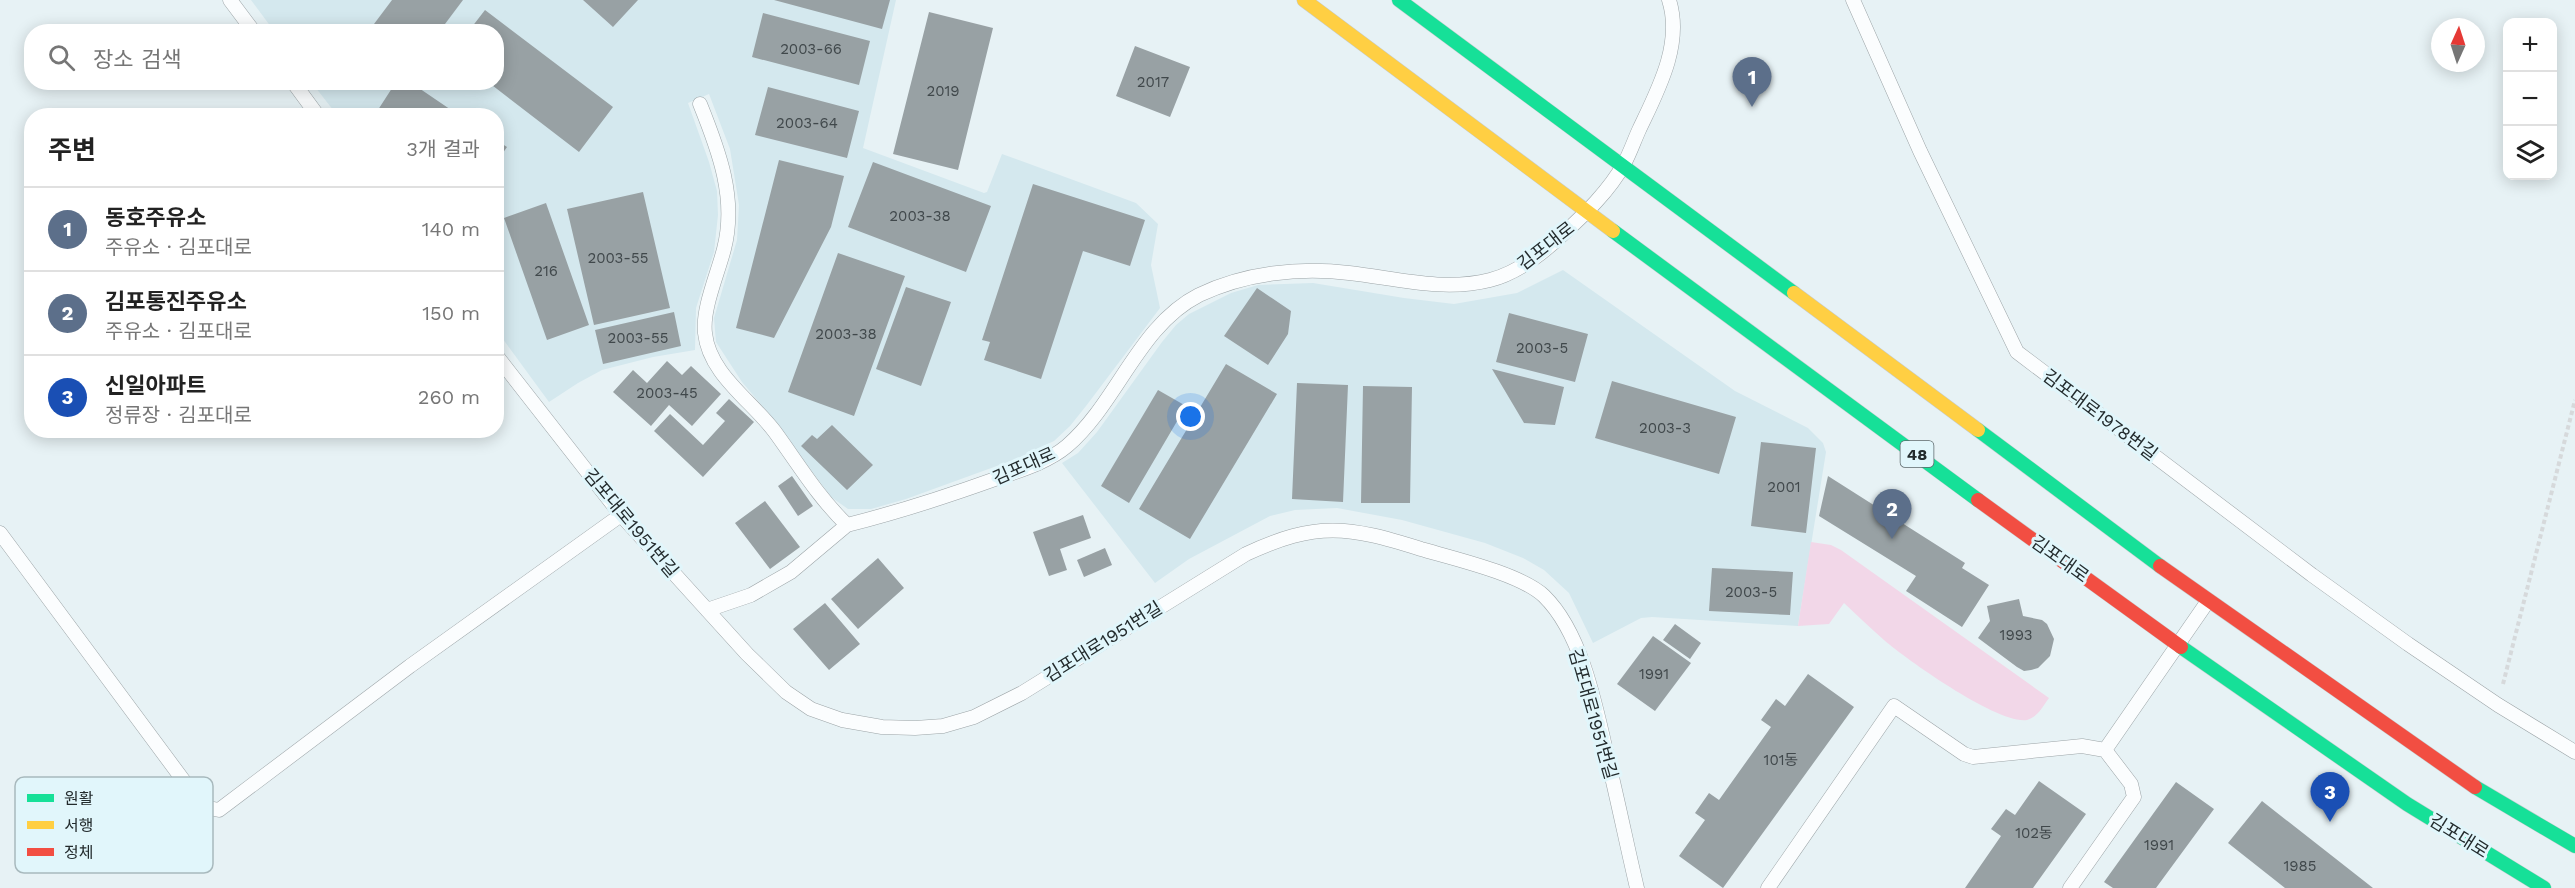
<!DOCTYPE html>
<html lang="ko">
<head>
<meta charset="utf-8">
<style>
  :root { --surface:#fff; --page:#f6f6f6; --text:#222; --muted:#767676; --line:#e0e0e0; --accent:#111827 }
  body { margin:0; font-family:"Work Sans","Noto Sans KR",sans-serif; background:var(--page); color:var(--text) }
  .controls { position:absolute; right:18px; top:18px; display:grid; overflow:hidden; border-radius:12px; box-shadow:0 3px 15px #0003 }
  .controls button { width:54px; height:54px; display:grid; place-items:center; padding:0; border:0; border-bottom:2px solid var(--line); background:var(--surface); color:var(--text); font:30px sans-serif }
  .compass { position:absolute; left:2431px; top:18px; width:54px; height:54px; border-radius:50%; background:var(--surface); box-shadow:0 3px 15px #0003; rotate:3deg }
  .you { position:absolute; left:1191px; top:417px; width:21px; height:21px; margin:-15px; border:4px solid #fff; border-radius:50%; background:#1a73e8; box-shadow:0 0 0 9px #1a73e833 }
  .badge { display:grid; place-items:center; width:39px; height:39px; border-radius:50%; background:var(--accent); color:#fff; font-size:20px; font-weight:700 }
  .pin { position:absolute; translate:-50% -50px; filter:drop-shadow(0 2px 3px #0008) }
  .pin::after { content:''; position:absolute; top:32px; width:21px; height:18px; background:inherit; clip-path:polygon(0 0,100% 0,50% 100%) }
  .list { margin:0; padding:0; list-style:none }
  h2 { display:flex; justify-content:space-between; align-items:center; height:78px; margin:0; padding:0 24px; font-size:26px }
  h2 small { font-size:20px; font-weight:400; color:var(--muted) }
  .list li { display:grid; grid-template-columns:39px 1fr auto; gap:18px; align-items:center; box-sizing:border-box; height:84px; padding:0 24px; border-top:2px solid var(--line) }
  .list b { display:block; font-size:22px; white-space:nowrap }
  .list p { margin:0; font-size:20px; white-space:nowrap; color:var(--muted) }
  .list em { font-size:20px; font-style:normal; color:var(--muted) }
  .icon { flex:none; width:33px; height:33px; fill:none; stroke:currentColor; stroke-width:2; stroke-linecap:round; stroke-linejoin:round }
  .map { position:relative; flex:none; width:2575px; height:888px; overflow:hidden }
  .search { position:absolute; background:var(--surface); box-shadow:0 3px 15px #0003; left:24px; top:24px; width:480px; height:66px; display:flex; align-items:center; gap:15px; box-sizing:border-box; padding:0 21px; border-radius:24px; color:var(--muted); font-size:22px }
  .panel { position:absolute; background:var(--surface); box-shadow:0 3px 15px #0003; left:24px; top:108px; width:480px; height:330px; border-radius:24px }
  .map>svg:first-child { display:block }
</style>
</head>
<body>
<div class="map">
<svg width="2575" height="888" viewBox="0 0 2575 888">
  <rect width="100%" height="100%" fill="#e7f2f5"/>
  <path fill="#d4e8ee" d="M251 0H896L863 148 984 193 987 192 1002 154 1136 203 1158 224 1151 265 1160 308 1086 406 1070 426 1054 441 1016 459 906 499 871 509H848L831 497 770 415 742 382 716 342 714 318 737 240 739 205 730 149 709 94 688 103 709 162 717 191 718 215 714 252 696 308 695 350 653 357 602 370 578 383 549 402 497 331 496 116 337 115 312 83 496 82V32L274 31Z
    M1563 270 1735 391 1808 428 1823 443 1826 452 1798 626 1652 617 1641 618 1593 643 1569 593 1544 570 1523 558 1485 543 1402 520 1337 508 1295 510 1270 516 1189 559 1155 583 1062 463 1078 453 1097 432 1162 342 1176 325 1189 314 1231 293 1258 285 1313 283 1404 298 1454 304 1517 293Z"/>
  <path fill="#f2d7e8" d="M1811 542 1831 545 1841 550 2049 698C2043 706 2038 717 2027 720 1999 725 1907 660 1884 640 1870 628 1857 615 1844 603L1829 624 1798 626Z"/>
  <path fill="#98a1a4" d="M392 0H463L439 32H368Z
    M583 0H638L613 27Z
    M774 0H890L882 29Z
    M485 10 613 107 579 152 488 82H496V32H468Z
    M929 12 993 28 958 170 893 154Z
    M763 13 870 41 859 85 752 57Z
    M1135 46 1190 67 1170 117 1116 96Z
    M396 82H410L460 116H374Z
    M768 87 859 111 847 158 755 135Z
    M496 140 507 147 496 163Z
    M779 160 844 176 831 227 774 338 736 328Z
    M873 162 991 206 966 272 848 227Z
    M1033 184 1145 220 1130 266 1083 251 1041 379 984 360 990 342 982 340Z
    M643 192 670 308 594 325 567 209Z
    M546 203 589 325 547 340 504 218Z
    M838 253 905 276 854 416 788 392Z
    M906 287 951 302 921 386 876 369Z
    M1257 288 1291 311 1288 334 1268 365 1224 336Z
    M674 312 681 346 603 364 595 330Z
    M1509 313 1588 334 1575 382 1496 362Z
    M667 361 682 375 691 366 721 394 692 426 669 405 651 426 613 392 633 370 647 383Z
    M1226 364 1277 394 1190 539 1139 509Z
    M1492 369 1564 387 1555 425 1524 423Z
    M1612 381 1736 417 1719 474 1595 438Z
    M1297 383 1348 385 1343 502 1292 499Z
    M1363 386 1412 387 1410 503H1361Z
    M1158 390 1186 406 1129 503 1101 486Z
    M729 399 754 422 703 477 654 431 670 414 703 445 725 421 716 413Z
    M832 425 873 465 847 490 801 446 812 435 817 439Z
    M1761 442 1816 448 1806 533 1751 526Z
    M792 476 813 506 798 516 778 486Z
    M1828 476 1965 563 1962 568 1989 585 1962 627 1906 591 1916 576 1819 516Z
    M765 501 800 547 770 569 735 523Z
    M1083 515 1091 538 1060 549 1067 570 1049 576 1033 532Z
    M1105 548 1112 565 1084 577 1077 560Z
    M878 558 904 588 858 629 831 599Z
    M1712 568 1793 572 1790 615 1709 611Z
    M2019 599 2023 616 2042 620 2047 624 2054 639 2050 656 2038 668 2031 670 2024 671 2017 667 1978 638 1990 621 1987 606Z
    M825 603 860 644 829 670 793 629Z
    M1675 624 1701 643 1690 659 1663 640Z
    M1653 636 1691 663 1655 711 1617 684Z
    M1808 674 1854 707 1723 888 1679 856 1705 820 1695 813 1709 793 1719 800 1771 727 1761 720 1776 699 1785 706Z
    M2039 781 2086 814 2033 888H1965L2001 836 1991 829 2006 809 2015 815Z
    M2176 782 2214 809 2156 888H2113L2104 882Z
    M2262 801 2373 888H2285L2228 843Z"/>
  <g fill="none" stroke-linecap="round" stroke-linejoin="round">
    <g stroke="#9ca4a7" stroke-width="15">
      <path id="lane" d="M230 0 254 32
        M1853 0 1920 151 2017 352 2312 575 2408 644 2498 705 2575 752
        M293 82 318 116
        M700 104C719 151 737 199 724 249 718 273 702 309 705 333 709 374 752 401 775 432 799 465 818 497 847 525 899 512 948 496 998 478 1021 470 1048 462 1067 446 1118 402 1138 326 1199 295 1245 273 1299 267 1349 273 1395 278 1443 292 1490 280 1518 273 1542 254 1563 234 1585 214 1609 191 1624 164 1630 153 1634 141 1639 130 1658 90 1683 44 1669 0
        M496 355 621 515 747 654 786 692 811 709 842 720 882 727 915 728 943 726 974 717 1022 693 1246 554C1317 521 1348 526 1421 549 1452 558 1521 574 1544 596 1585 636 1598 718 1611 773 1620 811 1628 850 1637 888
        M0 533 192 792 204 807 219 810 410 666 621 515
        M707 610 751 595 791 572 847 525
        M2105 750 2208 601
        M1768 888 1894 706 1964 754 1973 757 2082 746 2105 750 2131 784 2134 797 2070 888"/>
    </g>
    <g stroke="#c6cccd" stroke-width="15">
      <path id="fast" d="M1399 0 1794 293
        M1613 231 1978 500
        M1978 430 2160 566
        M2181 647 2407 804 2544 888
        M2475 787 2575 846"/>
    </g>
    <g stroke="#c6cccd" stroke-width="15">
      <path id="slow" d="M1304 0 1613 231
        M1794 293 1978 430"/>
    </g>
    <g stroke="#c6cccd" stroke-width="15">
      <path id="jam" d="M1978 500 2181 647
        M2160 566 2475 787"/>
    </g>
    <path stroke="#d6d9db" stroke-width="4" stroke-dasharray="4.5 3" stroke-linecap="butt" d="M2503 684 2575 400"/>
    <use href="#lane" stroke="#fbfdfe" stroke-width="14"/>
    <use href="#fast" stroke="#16e098" stroke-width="14"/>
    <use href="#slow" stroke="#ffcf43" stroke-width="14"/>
    <use href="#jam" stroke="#f24e42" stroke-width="14"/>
  </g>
  <g text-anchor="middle" stroke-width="6" stroke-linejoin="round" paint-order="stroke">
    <g font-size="15" fill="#40484b">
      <text x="811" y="54">2003-66</text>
      <text x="1153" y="87">2017</text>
      <text x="943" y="96">2019</text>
      <text x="807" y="128">2003-64</text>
      <text x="920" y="221">2003-38</text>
      <text x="618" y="263">2003-55</text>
      <text x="546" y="276">216</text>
      <text x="846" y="339">2003-38</text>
      <text x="638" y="343">2003-55</text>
      <text x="1542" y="353">2003-5</text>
      <text x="667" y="398">2003-45</text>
      <text x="1665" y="433">2003-3</text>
      <text x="1784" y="492">2001</text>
      <text x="1751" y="597">2003-5</text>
      <text x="2016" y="640">1993</text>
      <text x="1654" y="679">1991</text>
      <text x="1781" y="765">101동</text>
      <text x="2034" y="838">102동</text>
      <text x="2159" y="850">1991</text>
      <text x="2300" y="871">1985</text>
    </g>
    <rect fill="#e1f6fb" stroke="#5c686b" stroke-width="1.5" x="1900.5" y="441" width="33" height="26" rx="4.5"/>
    <g font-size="16" font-weight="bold" fill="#232b2d">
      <text x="1917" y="460">48</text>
    </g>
    <g font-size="18" fill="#232b2d" stroke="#e1f6fb">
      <text transform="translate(1546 246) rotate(-38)" y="6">김포대로</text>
      <text transform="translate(2100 415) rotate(37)" y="6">김포대로1978번길</text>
      <text transform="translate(1024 466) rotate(-24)" y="6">김포대로</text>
      <text transform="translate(631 523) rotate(50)" y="6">김포대로1951번길</text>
      <text transform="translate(2060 559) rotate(36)" y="6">김포대로</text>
      <text transform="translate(1103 642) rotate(-32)" y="6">김포대로1951번길</text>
      <text transform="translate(1593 714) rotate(74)" y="6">김포대로1951번길</text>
      <text transform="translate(2459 836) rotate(32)" y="6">김포대로</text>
    </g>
  </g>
  <rect x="15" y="777" width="198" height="96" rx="9" fill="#e1f6fb" stroke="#a8b9bd" stroke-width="1.5"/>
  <rect x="27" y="794" width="27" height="8" fill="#16e098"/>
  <rect x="27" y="821" width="27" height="8" fill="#ffcf43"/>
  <rect x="27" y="848" width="27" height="8" fill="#f24e42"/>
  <g font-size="16" fill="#232b2d">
    <text x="64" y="804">원활</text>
    <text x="64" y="831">서행</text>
    <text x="64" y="858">정체</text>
  </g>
</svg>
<div class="controls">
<button>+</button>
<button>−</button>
<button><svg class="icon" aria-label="layers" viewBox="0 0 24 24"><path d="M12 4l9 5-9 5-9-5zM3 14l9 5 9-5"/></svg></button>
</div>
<svg class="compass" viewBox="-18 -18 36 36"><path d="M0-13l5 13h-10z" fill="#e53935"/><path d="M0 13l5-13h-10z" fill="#767676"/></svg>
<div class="you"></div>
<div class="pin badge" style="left:1752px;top:107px;background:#5c6f8a">1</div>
<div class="pin badge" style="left:1892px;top:539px;background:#5c6f8a">2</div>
<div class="pin badge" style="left:2330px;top:822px;background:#1a4fb4">3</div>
<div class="search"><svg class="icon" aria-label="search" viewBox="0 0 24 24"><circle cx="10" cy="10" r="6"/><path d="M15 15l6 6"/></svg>장소 검색</div>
<section class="panel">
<h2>주변<small>3개 결과</small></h2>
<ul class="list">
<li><span class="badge" style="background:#5c6f8a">1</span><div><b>동호주유소</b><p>주유소 · 김포대로</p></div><em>140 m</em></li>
<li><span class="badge" style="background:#5c6f8a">2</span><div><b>김포통진주유소</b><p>주유소 · 김포대로</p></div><em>150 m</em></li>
<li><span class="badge" style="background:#1a4fb4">3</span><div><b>신일아파트</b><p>정류장 · 김포대로</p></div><em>260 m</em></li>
</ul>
</section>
</div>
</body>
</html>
